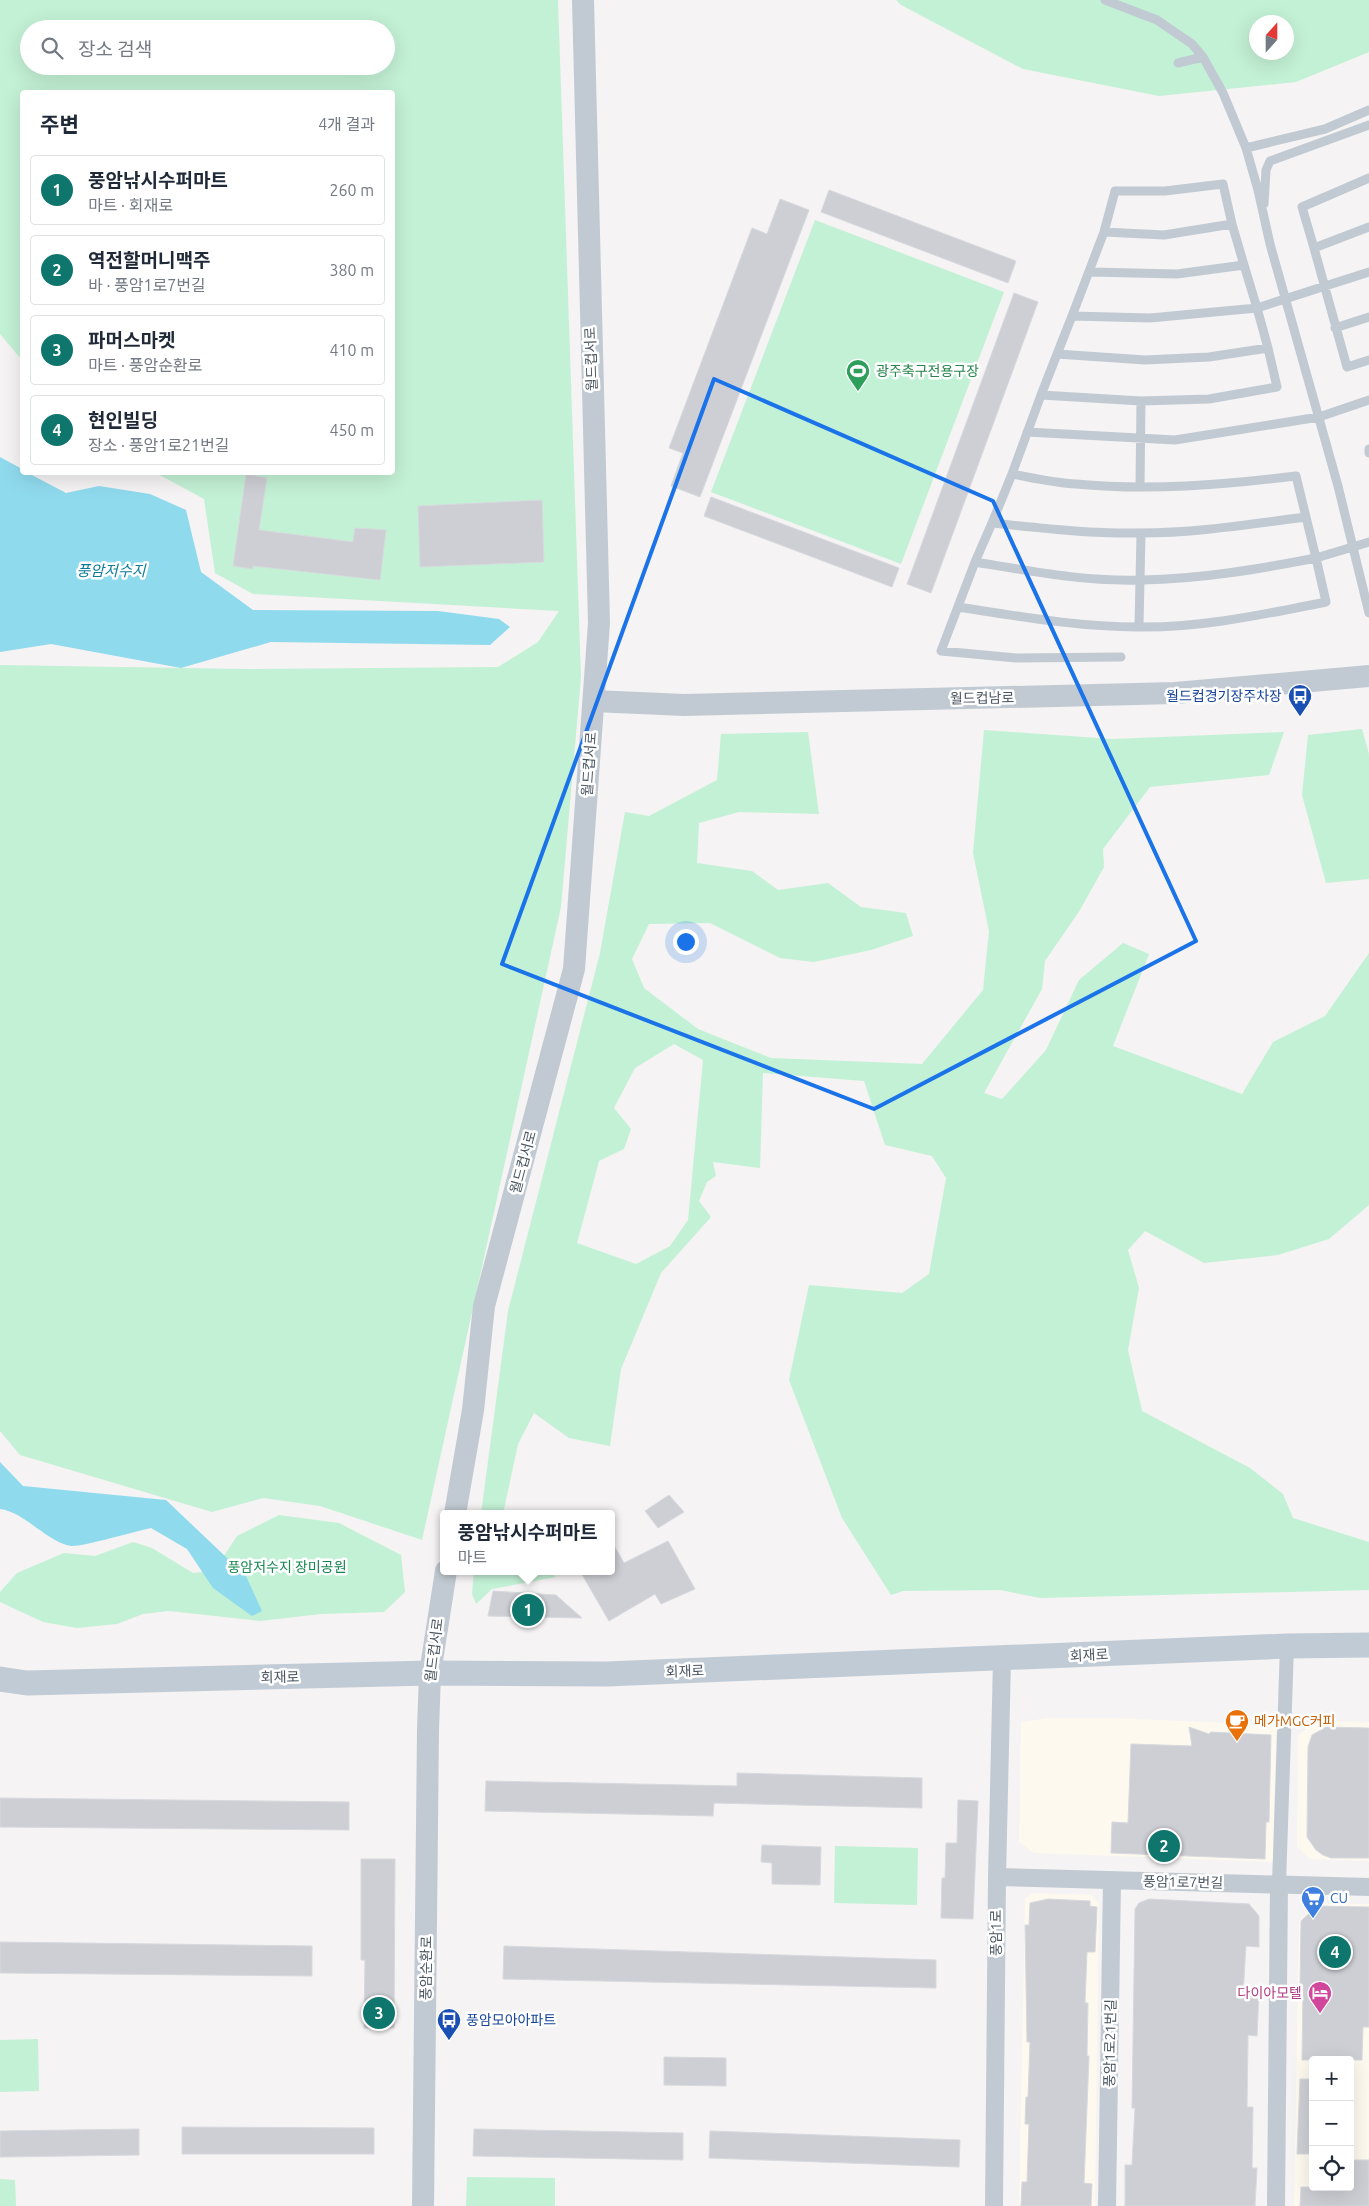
<!DOCTYPE html>
<html lang="ko">
<head>
<meta charset="utf-8">
<style>
  :root { --surface:#fff; --page:#f2f2f3; --text:#1f2937; --muted:#747a83; --line:#e0e1e3; --accent:#0f766e }
  body { margin:0; font-family:Ubuntu,"Noto Sans KR",sans-serif; background:var(--page); color:var(--text) }
  .controls { position:absolute; right:15px; bottom:15px; display:grid; overflow:hidden; border-radius:5px; box-shadow:0 5px 20px #0002 }
  .controls button { width:45px; height:45px; display:grid; place-items:center; padding:0; border:0; border-bottom:1px solid var(--line); background:var(--surface); color:var(--text); font:25px sans-serif }
  .compass { position:absolute; left:1249px; top:15px; width:45px; height:45px; border-radius:50%; background:var(--surface); box-shadow:0 5px 20px #0002; rotate:21deg }
  .you { position:absolute; left:685px; top:941px; width:18px; height:18px; margin:-12px; border:4px solid #fff; border-radius:50%; background:#1a73e8; box-shadow:0 0 0 8px #1a73e833 }
  .badge { display:grid; place-items:center; width:32px; height:32px; border-radius:50%; background:var(--accent); color:#fff; font-size:16px; font-weight:700 }
  .pin { position:absolute; translate:-50% -50%; border:2px solid #fff; box-shadow:0 1px 5px #0006 }
  .popup { position:absolute; left:440px; top:1510px; width:175px; height:65px; box-sizing:border-box; display:grid; place-content:center; border-radius:5px; background:var(--surface); filter:drop-shadow(0 1px 4px #0005); font-size:16px; white-space:nowrap; color:var(--muted) }
  .popup b { font-size:19px; color:var(--text) }
  .popup::after { content:''; position:absolute; left:50%; top:100%; margin-left:-10px; border:10px solid transparent; border-top-color:var(--surface) }
  .list { margin:0; padding:0; list-style:none }
  h2 { display:flex; justify-content:space-between; align-items:center; height:65px; margin:0; padding:0 20px; font-size:21px }
  h2 small { font-size:16px; font-weight:400; color:var(--muted) }
  .list li { display:grid; grid-template-columns:32px 1fr auto; gap:15px; align-items:center; box-sizing:border-box; height:70px; margin:0 10px 10px; padding:0 10px; border:1px solid var(--line); border-radius:5px }
  .list b { display:block; font-size:19px; white-space:nowrap }
  .list p { margin:0; font-size:16px; white-space:nowrap; color:var(--muted) }
  .list em { font-size:16px; font-style:normal; color:var(--muted) }
  .icon { flex:none; width:28px; height:28px; fill:none; stroke:currentColor; stroke-width:2; stroke-linecap:round; stroke-linejoin:round }
  .map { position:relative; flex:none; width:1369px; height:2206px; overflow:hidden }
  .search { position:absolute; background:var(--surface); box-shadow:0 5px 20px #0002; left:20px; top:20px; width:375px; height:55px; display:flex; align-items:center; gap:12px; box-sizing:border-box; padding:0 18px; border-radius:28px; color:var(--muted); font-size:19px }
  .panel { position:absolute; background:var(--surface); box-shadow:0 5px 20px #0002; left:20px; top:90px; width:375px; height:385px; border-radius:5px }
  .map>svg:first-child { display:block }
</style>
</head>
<body>
<div class="map">
<svg width="1369" height="2206" viewBox="0 0 1369 2206">
  <rect width="100%" height="100%" fill="#f5f3f3"/>
  <path fill="#fdf9ef" fill-rule="evenodd" d="M1047 1718H1112L1276 1725 1273 1862 1034 1853 1019 1842 1021 1722Z
    M1315 1721 1369 1722V1861L1309 1859 1297 1846 1298 1736Z
    M1033 1893 1092 1895 1099 1904 1095 2206H1019L1025 1899Z
    M1318 1903 1369 1904V2206H1294L1299 1921ZM1313 2060H1350V2187H1313Z"/>
  <path fill="#c3f1d5" fill-rule="evenodd" d="M0 0H558L581 677 561 907 422 1540 320 1506 263 1498 212 1512 20 1455 0 1431V665L244 669 498 667 538 642 559 611 253 594 215 573 204 499 156 473 392 472V92H22V382L21 359 0 334ZM29 29H386V66H29Z
    M896 0H1369V52L1296 82 1159 96 1023 69 901 5ZM1256 22H1286V52H1256Z
    M815 220 1004 292 901 564 711 492Z
    M1362 729 1369 754V879L1326 883 1302 795 1308 735Z
    M984 730 1112 739 1284 732 1269 775 1150 787 1103 849 1104 867 1080 910 1045 961 1042 989 984 1093 1002 1099 1046 1050 1079 980 1123 943 1149 954 1113 1046 1242 1094 1273 1042 1325 1016 1369 953V1205L1329 1239 1278 1255 1204 1263 1145 1231 1128 1250 1139 1288 1128 1350 1142 1411 1250 1468 1283 1494 1293 1518 1369 1542V1590L1040 1598 1000 1590 903 1591 891 1595 842 1518 789 1380 809 1285 902 1293 929 1274 946 1178 932 1156 885 1145 864 1081 763 1073 760 1168 713 1162 716 1176 707 1182 699 1201 711 1217 661 1273 621 1369 610 1446 569 1438 534 1413 518 1444 503 1514H481L508 1311 600 953 625 812 649 816 717 780 721 734 808 732 819 814 739 812 699 823 697 863 752 871 778 890 828 883 861 907 906 913 913 936 871 950 814 962 780 958 710 923 649 924 632 959 644 988 698 1029 771 1058 922 1064 983 990 989 931 973 853ZM674 1044 703 1060 688 1220 670 1246 636 1264 577 1243 599 1161 624 1149 631 1129 614 1108 635 1068Z
    M279 1515 339 1523 401 1555 405 1592 384 1612 321 1614 260 1621 169 1611 143 1614 117 1624 77 1628 43 1622 0 1602V1592L17 1573 64 1553 95 1556 133 1542 152 1548 193 1573 214 1571 237 1536Z
    M474 1571H548L556 1577 492 1589 476 1604 472 1594Z
    M835 1846 918 1848 917 1905 834 1903Z
    M38 2039 39 2091 0 2092V2040Z
    M467 2177 555 2178V2206H466Z
    M0 2179 15 2180 16 2206H0Z"/>
  <path fill="#90daee" d="M0 457 22 469V472L28 473 66 493 99 486 150 494 186 510 201 572 253 610 438 611 499 619 510 627 490 645 271 642 181 668 51 644 0 652Z
    M0 1462 23 1486 166 1500 246 1576 262 1611 252 1616 213 1588 187 1549 151 1528C137 1531 81 1547 71 1546 45 1541 25 1512 0 1509Z"/>
  <path fill="#cdcfd5" stroke="#d7d9de" d="M829 190 1016 261 1008 283 821 212Z
    M780 199 809 210 700 497 671 486 683 453 669 448 752 228 767 234Z
    M1014 293 1038 302 931 593 907 584Z
    M246 474 267 478 259 530 353 542 355 528 386 530 380 580 253 566V569L233 566Z
    M711 497 899 568 892 587 704 516Z
    M542 500 544 562 420 567 418 506Z
    M669 1495 684 1512 658 1528 645 1511Z
    M668 1541 695 1589 661 1604 655 1594 609 1621 580 1571H612V1542L624 1563Z
    M493 1591 556 1595 582 1618 488 1616Z
    M1189 1727 1209 1734 1211 1732 1271 1735 1269 1822H1266L1265 1859 1111 1853 1112 1822 1128 1823 1131 1744 1192 1746Z
    M1326 1727 1369 1728V1858H1331L1323 1855 1316 1850 1307 1837 1308 1747 1312 1735Z
    M737 1773 922 1778V1808L714 1803 713 1816 485 1811 486 1781 737 1786Z
    M0 1798 349 1802V1830L0 1827Z
    M958 1800 978 1801 973 1919 941 1918 942 1878H945L946 1843H957Z
    M762 1845 821 1847 820 1885 772 1884V1863L761 1862Z
    M361 1859H395L394 2028H364L365 1960H361Z
    M1048 1899 1090 1901V1906L1097 1907 1095 1952H1087L1085 2003H1088L1087 2056H1089L1084 2183 1092 2184 1091 2206H1021L1022 2182H1027L1029 2124H1025L1026 2097H1028L1030 2042H1027L1025 1925H1029L1030 1903Z
    M1149 1899 1249 1904 1259 1916V1947L1246 1946 1243 1994H1259L1257 2036 1248 2035 1247 2107H1253L1252 2168H1257L1255 2206H1125V2165H1132L1135 2108H1132L1135 1909 1139 1903Z
    M1317 1906 1369 1907V2027H1363L1362 2060H1302L1303 1984H1300L1301 1921Z
    M0 1942 312 1946V1976L0 1973Z
    M504 1946 936 1960V1988L503 1979Z
    M664 2057 726 2058V2086L664 2085Z
    M1300 2079H1313V2154H1297Z
    M182 2127 374 2128V2154H182Z
    M139 2129V2155L0 2157V2131Z
    M474 2129 683 2133V2160L473 2156Z
    M710 2131 960 2140 959 2167 709 2158Z
    M1350 2160H1369V2206H1300L1301 2187H1350Z"/>
  <g fill="none" stroke-linecap="round" stroke-linejoin="round">
    <path stroke="#c1cad2" stroke-width="9" d="M1105 0 1157 20 1192 44 1203 57 1223 93 1246 148 1258 190 1270 244 1338 486 1369 613
      M1178 63 1203 57
      M1246 148 1325 129 1369 110
      M1369 178 1302 207 1314 248 1369 227
      M1264 204 1266 170 1270 161 1369 125
      M1232 224 1244 265
      M1314 248 1347 367 1369 360
      M1090 272 1177 274 1244 265 1257 308 1150 318 1072 316 1104 232 1115 191H1165L1223 184 1232 224 1164 235 1104 232
      M1335 328 1369 317
      M1268 348 1257 308 1369 272
      M1041 395 1072 316
      M1027 432 1175 440 1319 417 1369 400
      M1369 449V453
      M1140 487 1141 401
      M1306 517 1316 558 1369 542
      M992 523 1012 474
      M975 562 941 651 1016 658 1121 657
      M958 607C1017 616 1078 627 1138 627 1202 628 1265 614 1326 602L1316 558C1259 569 1201 579 1142 580 1086 582 1030 571 975 562L992 523C1041 528 1090 534 1140 533 1195 533 1251 524 1306 517L1296 476C1223 485 1149 491 1076 484 1054 483 1033 478 1012 474L1041 395 1141 401 1209 399 1277 387 1268 348 1209 357 1145 360 1057 354
      M1139 627 1141 533"/>
    <path stroke="#c1cad2" stroke-width="14" d="M1279 1884 1287 1646"/>
    <path stroke="#c1cad2" stroke-width="18" d="M997 1877 1369 1887
      M994 2206 997 1877 1002 1659
      M1107 2206 1112 1880
      M1276 2206 1279 1884"/>
    <path stroke="#c1cad2" stroke-width="22" d="M594 701 684 705 1175 693 1369 676
      M455 1514 473 1410 484 1306 574 969 599 623 583 0
      M423 2206 428 1730 430 1673 446 1571"/>
    <path stroke="#c1cbd6" stroke-width="25" d="M0 1679 27 1683 430 1673 607 1674 1287 1646 1369 1645"/>
  </g>
  <path fill="none" stroke="#1a73e8" stroke-width="4" stroke-linejoin="round" d="M714 379 993 501 1196 941 874 1109 502 964Z"/>
  <defs>
    <g id="stadium-pin" transform="scale(1.25)"><path d="M0 17L-7.5 6A9.5 9.5 0 1 1 7.5 6Z" fill="#2e9e5b" stroke="#fff"/><path d="M0-5a6.5 5 0 1 0 0 10a6.5 5 0 1 0 0-10ZM-3.5-1.8h7v3.6h-7Z" fill="#fff"/></g>
    <g id="bus-pin" transform="scale(1.25)"><path d="M0 17L-7.5 6A9.5 9.5 0 1 1 7.5 6Z" fill="#1a4fb4" stroke="#fff"/><path d="M-5-6H5V4H4V6H2V4H-2V6H-4V4H-5ZM-3.5-4V0h7V-4ZM-3.5 1.2v1.5H-2V1.2ZM2 1.2v1.5H3.5V1.2Z" fill="#fff"/></g>
    <g id="cafe-pin" transform="scale(1.25)"><path d="M0 17L-7.5 6A9.5 9.5 0 1 1 7.5 6Z" fill="#e8710a" stroke="#fff"/><path d="M-5.5-4.5H6V0H3Q3 3.5 0 3.5H-2.5Q-5.5 3.5-5.5 0ZM3-3.2v2h1.7v-2ZM-6 4.5H4V6H-6Z" fill="#fff"/></g>
    <g id="supermarket-pin" transform="scale(1.25)"><path d="M0 17L-7.5 6A9.5 9.5 0 1 1 7.5 6Z" fill="#3f7fe0" stroke="#fff"/><path d="M-6-5.5h2.5l.6 2H6L4.5 2H-2.5L-4.4-4H-6ZM-1.5 3.2a1.3 1.3 0 1 0 .1 0ZM3 3.2a1.3 1.3 0 1 0 .1 0Z" fill="#fff"/></g>
    <g id="hotel-pin" transform="scale(1.25)"><path d="M0 17L-7.5 6A9.5 9.5 0 1 1 7.5 6Z" fill="#d1479c" stroke="#fff"/><path d="M-6-4.5h1.5V1H6V5H4.5V3h-9V5H-6ZM-4 0a1.8 1.8 0 1 1 3.6 0ZM.5 0V-2.5h3Q6-2.5 6 0Z" fill="#fff"/></g>
  </defs>
  <g fill-rule="evenodd">
    <use href="#stadium-pin" x="858" y="371"/>
    <use href="#bus-pin" x="1300" y="696"/>
    <use href="#cafe-pin" x="1237" y="1721"/>
    <use href="#supermarket-pin" x="1313" y="1898"/>
    <use href="#hotel-pin" x="1320" y="1993"/>
    <use href="#bus-pin" x="449" y="2020"/>
  </g>
  <g text-anchor="middle" stroke-width="5" stroke-linejoin="round" paint-order="stroke">
    <g font-size="14" fill="#4a5661" stroke="#fff">
      <text transform="translate(591 359) rotate(-92)" y="5">월드컵서로</text>
      <text transform="translate(982 698) rotate(-1)" y="5">월드컵남로</text>
      <text transform="translate(589 764) rotate(-86)" y="5">월드컵서로</text>
      <text transform="translate(523 1162) rotate(-75)" y="5">월드컵서로</text>
      <text transform="translate(434 1650) rotate(-83)" y="5">월드컵서로</text>
      <text transform="translate(1089 1655) rotate(-3)" y="5">회재로</text>
      <text transform="translate(685 1671) rotate(-2)" y="5">회재로</text>
      <text transform="translate(280 1677) rotate(-1)" y="5">회재로</text>
      <text transform="translate(1183 1882) rotate(1)" y="5">풍암1로7번길</text>
      <text transform="translate(996 1933) rotate(-90)" y="5">풍암1로</text>
      <text transform="translate(426 1968) rotate(-89)" y="5">풍암순환로</text>
      <text transform="translate(1110 2043) rotate(-89)" y="5">풍암1로21번길</text>
    </g>
    <g font-size="14" fill="#27864d" stroke="#fff" text-anchor="start">
      <text x="876" y="376">광주축구전용구장</text>
    </g>
    <g font-size="14" fill="#164399" stroke="#fff" text-anchor="end">
      <text x="1282" y="701">월드컵경기장주차장</text>
      <text x="466" y="2025" text-anchor="start">풍암모아아파트</text>
    </g>
    <g font-size="14" fill="#17864f" stroke="#fff">
      <text x="287" y="1572">풍암저수지 장미공원</text>
    </g>
    <g font-size="14" fill="#c56008" stroke="#fff" text-anchor="start">
      <text x="1254" y="1726">메가MGC커피</text>
    </g>
    <g font-size="14" fill="#366cbe" stroke="#fff" text-anchor="start">
      <text x="1330" y="1903">CU</text>
    </g>
    <g font-size="14" fill="#b23c85" stroke="#fff" text-anchor="end">
      <text x="1302" y="1998">다이아모텔</text>
    </g>
    <g font-size="15" font-style="italic" fill="#0c7c9b" stroke="#fff">
      <text x="111" y="576">풍암저수지</text>
    </g>
  </g>
</svg>
<div class="controls">
<button>+</button>
<button>−</button>
<button><svg class="icon" aria-label="locate" viewBox="0 0 24 24"><circle cx="12" cy="12" r="6"/><path d="M12 2v4M12 18v4M2 12h4M18 12h4"/></svg></button>
</div>
<svg class="compass" viewBox="-18 -18 36 36"><path d="M0-13l5 13h-10z" fill="#e53935"/><path d="M0 13l5-13h-10z" fill="#747a83"/></svg>
<div class="you"></div>
<div class="pin badge" style="left:528px;top:1610px">1</div>
<div class="popup"><b>풍암낚시수퍼마트</b>마트</div>
<div class="pin badge" style="left:1164px;top:1846px">2</div>
<div class="pin badge" style="left:379px;top:2013px">3</div>
<div class="pin badge" style="left:1335px;top:1952px">4</div>
<div class="search"><svg class="icon" aria-label="search" viewBox="0 0 24 24"><circle cx="10" cy="10" r="6"/><path d="M15 15l6 6"/></svg>장소 검색</div>
<section class="panel">
<h2>주변<small>4개 결과</small></h2>
<ul class="list">
<li><span class="badge">1</span><div><b>풍암낚시수퍼마트</b><p>마트 · 회재로</p></div><em>260 m</em></li>
<li><span class="badge">2</span><div><b>역전할머니맥주</b><p>바 · 풍암1로7번길</p></div><em>380 m</em></li>
<li><span class="badge">3</span><div><b>파머스마켓</b><p>마트 · 풍암순환로</p></div><em>410 m</em></li>
<li><span class="badge">4</span><div><b>현인빌딩</b><p>장소 · 풍암1로21번길</p></div><em>450 m</em></li>
</ul>
</section>
</div>
</body>
</html>
